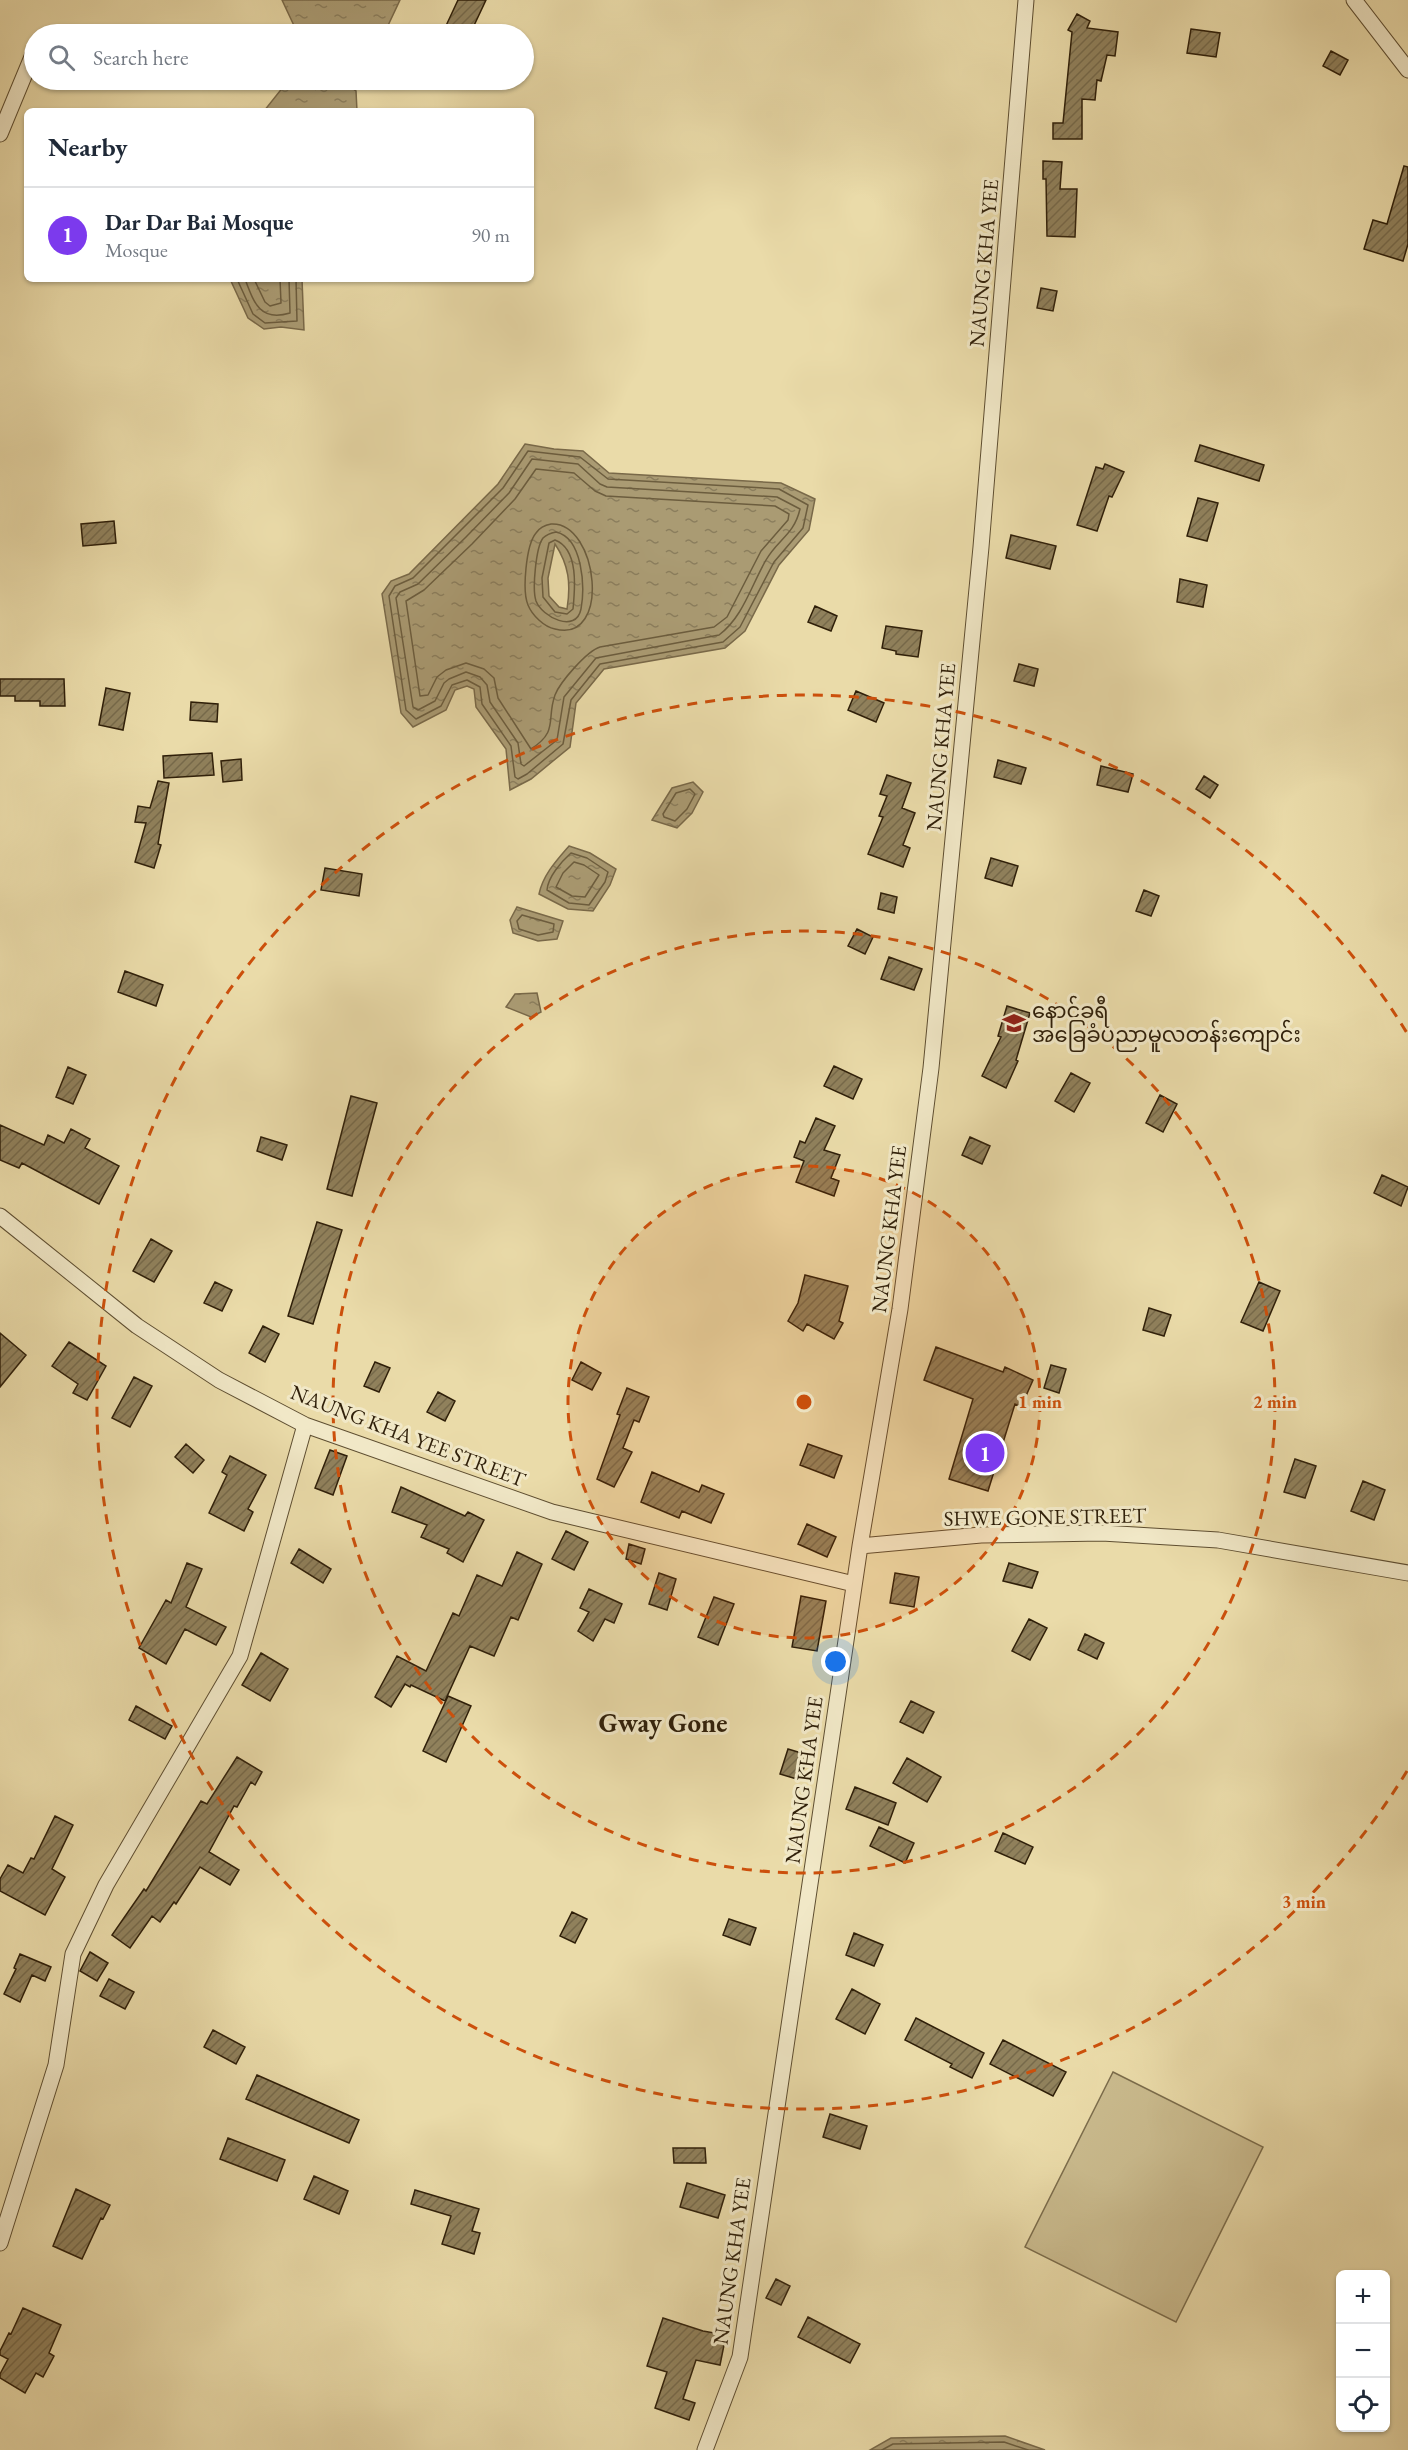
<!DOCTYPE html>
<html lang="en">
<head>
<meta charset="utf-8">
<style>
  :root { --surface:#fff; --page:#f2f2f3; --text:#1f2937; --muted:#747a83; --line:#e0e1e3; --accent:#7c3aed }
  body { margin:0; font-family:"EB Garamond","Noto Sans Myanmar",serif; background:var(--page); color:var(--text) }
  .controls { position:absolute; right:18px; bottom:18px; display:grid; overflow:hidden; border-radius:9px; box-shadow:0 2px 4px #0004 }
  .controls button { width:54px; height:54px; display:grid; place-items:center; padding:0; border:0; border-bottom:2px solid var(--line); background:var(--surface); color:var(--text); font:30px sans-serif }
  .you { position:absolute; left:836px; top:1662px; width:21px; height:21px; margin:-15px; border:4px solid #fff; border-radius:50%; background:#1a73e8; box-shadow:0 0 0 9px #1a73e833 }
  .badge { display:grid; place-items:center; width:39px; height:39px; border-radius:50%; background:var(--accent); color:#fff; font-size:20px; font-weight:700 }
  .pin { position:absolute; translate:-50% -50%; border:3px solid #fff; box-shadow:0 2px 6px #0006 }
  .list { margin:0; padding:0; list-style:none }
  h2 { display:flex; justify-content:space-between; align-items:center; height:78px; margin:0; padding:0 24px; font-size:26px }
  h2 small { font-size:20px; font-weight:400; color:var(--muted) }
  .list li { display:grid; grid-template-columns:39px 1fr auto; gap:18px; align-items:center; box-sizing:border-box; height:96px; padding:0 24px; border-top:2px solid var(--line) }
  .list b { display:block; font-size:22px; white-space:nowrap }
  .list p { margin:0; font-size:20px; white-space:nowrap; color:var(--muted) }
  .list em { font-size:20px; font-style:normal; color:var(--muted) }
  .icon { flex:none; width:33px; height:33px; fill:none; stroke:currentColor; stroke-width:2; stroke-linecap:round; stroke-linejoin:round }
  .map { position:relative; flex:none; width:1408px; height:2450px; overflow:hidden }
  .search { position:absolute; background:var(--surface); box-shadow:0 2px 4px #0004; left:24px; top:24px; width:510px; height:66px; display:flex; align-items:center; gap:15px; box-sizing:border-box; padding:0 21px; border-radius:33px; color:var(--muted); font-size:22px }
  .panel { position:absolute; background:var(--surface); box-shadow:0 2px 4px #0004; left:24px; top:108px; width:510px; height:174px; border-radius:9px }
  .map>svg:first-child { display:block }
</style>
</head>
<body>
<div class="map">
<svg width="1408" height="2450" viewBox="0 0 1408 2450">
  <defs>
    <pattern id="water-ripples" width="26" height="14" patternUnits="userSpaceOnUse" patternTransform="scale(1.5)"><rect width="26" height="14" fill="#aa9b73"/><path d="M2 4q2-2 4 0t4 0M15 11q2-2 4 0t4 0" fill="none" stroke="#8b7e5d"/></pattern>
    <pattern id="building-hatch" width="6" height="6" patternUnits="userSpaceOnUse" patternTransform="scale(1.5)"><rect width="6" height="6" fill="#90815c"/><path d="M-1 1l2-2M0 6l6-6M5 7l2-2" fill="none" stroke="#76694a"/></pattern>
  </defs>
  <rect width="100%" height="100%" fill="#eadba9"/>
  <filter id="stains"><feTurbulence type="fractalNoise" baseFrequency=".00333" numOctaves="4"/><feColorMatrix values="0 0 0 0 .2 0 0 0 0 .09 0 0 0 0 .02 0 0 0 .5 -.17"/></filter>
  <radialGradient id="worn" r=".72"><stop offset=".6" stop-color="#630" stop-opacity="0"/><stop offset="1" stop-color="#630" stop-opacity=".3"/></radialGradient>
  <path fill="#cabb8e" stroke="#7c6d4c" stroke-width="1.5" d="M1113 2072 1263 2147 1176 2322 1025 2247Z"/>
  <path fill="url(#water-ripples)" stroke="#796949" stroke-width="1.5" fill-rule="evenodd" d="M282 0H400L384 34H301L297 32Z
    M292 80H340L356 91 357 111H264L287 82Z
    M230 279H302L304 330 281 327 264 329 248 318Z
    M525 444 554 449 583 451 609 473 781 483 815 499 809 530 779 565 745 631 725 648 604 669 576 703 570 747 531 779 510 790 506 749 476 707 474 689 467 686 455 690 446 710 413 727 401 713 382 594 391 581 409 574 498 484ZM555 544C569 565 571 584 567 609L559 607 549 596 548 578Z
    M693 782 703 792 692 813 677 828 652 820 672 788Z
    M569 846 590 853 616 869 610 885 593 911 568 909 539 894C543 875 556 861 569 846Z
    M517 907 563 921 557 939 538 941 513 933 510 920Z
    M537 993 541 1012 531 1017 506 1007 515 994Z
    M1005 2436 1045 2450H870L891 2438Z"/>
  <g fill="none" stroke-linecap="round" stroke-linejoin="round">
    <path stroke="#6c5d3e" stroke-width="1.5" d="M237 279 253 314 265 323 297 321 296 279
      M245 279C254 303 260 322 290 313L289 279
      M254 279 265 302 270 306 281 303 280 279
      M528 451 580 457 608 479 779 489 808 505 803 528 774 562 740 627 723 642 600 664 571 700 563 744 527 774 518 779 515 777 511 746 482 704 480 687 467 680 452 685 441 706 416 719 406 710 389 596 395 586 413 578 503 488Z
      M532 459 578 464 600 484 607 487 777 497 800 509C794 535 778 539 766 560 751 586 743 617 719 635L596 658 564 697 557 740 524 766 521 764 518 743 490 702 487 685 480 677 466 672 449 679 444 683 435 701 418 710 413 707 396 598 400 592 418 584 466 537 509 493Z
      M536 469 574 473 595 491 606 496 775 506 789 514 788 520 761 551 727 617 714 627 600 647C587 651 560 682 555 695 546 720 559 731 531 749L498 698 494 678 484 669 466 663 446 670 437 677 428 695 420 696 406 601 424 590 472 544 515 499Z
      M551 524C598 521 612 644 555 629 544 627 532 615 528 605 522 591 526 545 536 533 540 527 545 525 551 524Z
      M556 532C583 538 585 587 581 609 576 634 542 617 536 601 532 589 536 547 543 538 547 534 551 533 556 532Z
      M555 540C579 549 575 589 573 609L567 614 555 612 543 597 542 578 549 543Z
      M690 789 695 794 687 809 675 821 664 817 663 814 676 793Z
      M571 853 587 858 608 872 605 882 589 905 569 903 547 890C548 877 561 862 571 853Z
      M574 862 584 865 599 875 585 897 572 896 556 887 563 873Z
      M522 915 554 924 553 932 538 935 519 929 517 921Z
      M882 2450 893 2444 1004 2442 1028 2450"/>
  </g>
  <path fill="url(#building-hatch)" stroke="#2f1f09" stroke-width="1.5" d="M458 0H486L470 34H454L444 30Z
    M1077 14 1090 21 1087 28 1118 32 1115 56 1107 55 1101 81 1097 80 1095 100 1082 99V139H1053V123H1063L1072 32 1068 30Z
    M1191 29 1220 33 1216 57 1187 53Z
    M1331 51 1348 60 1340 75 1323 66Z
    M1043 161 1062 162 1060 189H1077L1075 237 1047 236 1046 179H1043Z
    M1404 166 1408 167V244L1403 261 1364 249 1373 220 1387 224Z
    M1041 288 1057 291 1053 311 1037 308Z
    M1200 445 1264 465 1259 481 1195 461Z
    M1105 464 1124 472 1112 497 1109 496 1097 531 1077 525 1096 467 1103 469Z
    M1198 498 1218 503 1207 541 1187 536Z
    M114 521 116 543 83 546 81 524Z
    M1011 535 1056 546 1050 569 1006 558Z
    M1180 579 1207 585 1203 607 1177 602Z
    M815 606 837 616 831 631 808 622Z
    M886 626 922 631 918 657 896 654V651L882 648Z
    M1019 664 1038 669 1034 686 1014 681Z
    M0 679H64L65 706H40V701H15V696H0Z
    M106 688 130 693 123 730 99 725Z
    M856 691 884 703 876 722 848 710Z
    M191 702 218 704 217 722 190 720Z
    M212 753 214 775 164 778 163 756Z
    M241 759 242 780 223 782 221 761Z
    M998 760 1026 768 1021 784 994 777Z
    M1101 766 1133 774 1128 792 1097 785Z
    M887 775 911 783 902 808 915 813 903 845 910 848 903 867 868 854 883 817 879 816 887 796 880 794Z
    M1204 776 1218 785 1210 798 1196 789Z
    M158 781 169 783 158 844 161 845 154 868 135 862 146 823 135 822 138 806 150 808Z
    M991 858 1018 866 1012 886 985 878Z
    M325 868 362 874 359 896 321 890Z
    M1144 890 1159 896 1151 916 1136 911Z
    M881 893 897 897 894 913 878 909Z
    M857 929 873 937 865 954 848 946Z
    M889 957 922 969 914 990 881 979Z
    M125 971 163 985 156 1006 118 992Z
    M1007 1006 1030 1013 1016 1060 1018 1061 1006 1088 982 1076 1001 1037 998 1036Z
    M834 1066 862 1079 853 1099 824 1086Z
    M68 1067 86 1075 73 1104 56 1097Z
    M1071 1073 1090 1083 1074 1112 1055 1101Z
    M1160 1095 1177 1104 1163 1132 1146 1123Z
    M351 1096 377 1103 352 1196 327 1189Z
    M816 1118 835 1126 824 1150 840 1155 831 1178 839 1181 834 1196 796 1182 804 1161 794 1157 800 1141 805 1143Z
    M0 1125 44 1145 48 1135 64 1143 71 1129 90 1139 85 1148 119 1166 99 1204 22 1163 19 1168 0 1160Z
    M261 1137 287 1145 282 1160 257 1151Z
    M970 1137 990 1146 982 1164 962 1155Z
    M1382 1175 1408 1187 1401 1206 1374 1193Z
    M317 1222 342 1230 313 1324 288 1316Z
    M151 1239 172 1251 154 1282 133 1271Z
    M805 1275 848 1286 839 1321 843 1323 834 1339 807 1324 803 1331 788 1321 798 1303Z
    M215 1282 232 1290 222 1311 204 1303Z
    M1259 1282 1280 1291 1263 1331 1241 1322Z
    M1149 1308 1171 1315 1164 1336 1143 1330Z
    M263 1326 279 1334 265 1362 249 1353Z
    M0 1333 26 1355 0 1387Z
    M69 1342 106 1366 87 1400 73 1393 78 1384 52 1366Z
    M936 1347 1003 1372 1005 1367 1033 1380 1021 1407 1015 1404 988 1491 949 1479 973 1399 924 1380Z
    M375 1362 390 1368 379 1392 364 1386Z
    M581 1362 601 1373 592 1390 572 1380Z
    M1051 1365 1066 1369 1059 1393 1044 1388Z
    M134 1377 152 1386 130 1427 112 1418Z
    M627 1388 649 1397 639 1422 634 1420 623 1448 632 1452 614 1487 597 1479 620 1415 617 1414Z
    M438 1392 455 1401 445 1421 427 1412Z
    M186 1444 204 1460 193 1473 175 1457Z
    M808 1444 842 1456 834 1478 800 1465Z
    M330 1450 347 1456 333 1495 315 1488Z
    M230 1456 266 1475 248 1509 253 1512 244 1531 209 1513 227 1475 222 1472Z
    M1295 1459 1316 1466 1305 1498 1284 1492Z
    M652 1472 699 1492 702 1485 724 1494 711 1523 682 1511 679 1518 641 1502Z
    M1363 1481 1385 1490 1374 1520 1351 1511Z
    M401 1487 465 1516 468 1512 484 1520 463 1562 447 1553 449 1549 421 1537 427 1525 392 1512Z
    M807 1524 836 1537 827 1557 798 1544Z
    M566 1531 588 1542 574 1570 552 1559Z
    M629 1544 645 1549 641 1564 626 1559Z
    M299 1549 331 1569 323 1583 291 1563Z
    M517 1552 542 1564 518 1620 511 1617 494 1656 470 1646 445 1701 411 1685 410 1687 405 1684 391 1707 375 1697 397 1656 426 1671 453 1613 459 1616 477 1575 502 1586Z
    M187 1563 202 1569 186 1607 226 1627 216 1645 185 1629 166 1664 139 1648 166 1600 171 1603Z
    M1009 1563 1038 1572 1032 1588 1003 1581Z
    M659 1573 676 1579 667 1610 649 1604Z
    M895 1573 919 1577 914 1607 890 1603Z
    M589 1589 622 1604 614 1623 605 1619 593 1641 578 1631 589 1612 580 1608Z
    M801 1596 826 1601 817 1651 792 1647Z
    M714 1597 734 1604 718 1645 698 1637Z
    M1029 1619 1047 1628 1030 1660 1012 1651Z
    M1085 1634 1104 1643 1097 1659 1078 1650Z
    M261 1653 288 1669 270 1701 242 1685Z
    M448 1696 471 1706 446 1762 423 1751Z
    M911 1701 934 1712 923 1733 900 1722Z
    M136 1706 172 1726 165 1739 129 1720Z
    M788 1749 808 1755 800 1780 780 1774Z
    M237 1757 262 1772 255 1785 251 1782 237 1807 234 1806 209 1852 239 1870 230 1885 200 1867 176 1904 174 1902 160 1922 152 1916 130 1948 112 1935 144 1889 146 1891 201 1801 207 1804Z
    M907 1758 941 1777 927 1802 893 1783Z
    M855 1787 896 1803 888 1825 846 1809Z
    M55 1816 73 1825 52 1869 65 1877 45 1915 0 1891V1879L8 1865 23 1873 31 1858 34 1859Z
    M879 1827 914 1843 905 1863 870 1846Z
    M1003 1833 1033 1847 1025 1864 995 1851Z
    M572 1912 587 1919 575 1943 560 1936Z
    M729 1919 756 1928 750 1945 723 1935Z
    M854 1933 883 1945 874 1966 846 1955Z
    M90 1952 108 1963 97 1981 80 1971Z
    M20 1954 51 1967 45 1981 32 1975 20 2002 4 1994 16 1969 14 1968Z
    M109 1979 134 1992 125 2009 100 1996Z
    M852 1989 880 2004 865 2034 836 2019Z
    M916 2018 984 2053 972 2078 950 2067 952 2064 905 2040Z
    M213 2030 245 2047 236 2064 204 2047Z
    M1003 2040 1066 2072 1053 2096 990 2064Z
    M257 2075 359 2120 349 2143 246 2099Z
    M830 2114 867 2126 860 2149 823 2137Z
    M228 2138 285 2160 277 2181 220 2159Z
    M673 2148H705L706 2163H674Z
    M314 2176 348 2191 339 2214 304 2199Z
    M687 2183 725 2195 718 2218 680 2207Z
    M76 2189 110 2205 103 2219 101 2218 82 2259 53 2246Z
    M415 2190 479 2209 472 2231 480 2233 474 2254 442 2244 451 2216 411 2204Z
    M776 2279 790 2286 781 2305 766 2298Z
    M23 2308 61 2325 49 2353 54 2356 43 2377 36 2373 25 2393 0 2378V2374L8 2359 0 2355V2351L9 2333 11 2334Z
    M808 2317 860 2344 850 2363 798 2337Z
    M663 2318 703 2331 726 2335 720 2365 696 2360 683 2399 695 2403 689 2420 655 2408 667 2372 647 2366Z"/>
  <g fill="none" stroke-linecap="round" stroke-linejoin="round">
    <g stroke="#5e4e31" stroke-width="17">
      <path id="minor" d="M1354 0 1408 70
        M0 134 34 52
        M0 1216 137 1326 219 1380 305 1425 552 1512 854 1584
        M860 1546 981 1535 1102 1533 1218 1540 1408 1573
        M0 2243 56 2065 73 1954 106 1885 240 1656 305 1425
        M705 2450 740 2357 860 1546 900 1309 931 1068 981 547 1026 0"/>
    </g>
    <use href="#minor" stroke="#f1e8c7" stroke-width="15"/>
  </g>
  <circle cx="804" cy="1402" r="236" fill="#cc500c" fill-opacity=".12"/>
  <g fill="none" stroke="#cc500c" stroke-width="3" stroke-dasharray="10 8">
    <circle cx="804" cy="1402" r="236"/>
    <circle cx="804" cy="1402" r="471"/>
    <path d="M1407 1771A707 707 0 1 1 1407 1033"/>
  </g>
  <defs>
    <g id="school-bare" transform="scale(1.8)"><path d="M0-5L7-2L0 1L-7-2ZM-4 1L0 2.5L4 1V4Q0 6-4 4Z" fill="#8f2418" stroke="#f1e8c7" stroke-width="2.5" paint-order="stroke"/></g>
  </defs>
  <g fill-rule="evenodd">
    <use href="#school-bare" x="1014" y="1023"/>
  </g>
  <g text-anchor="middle" stroke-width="6" stroke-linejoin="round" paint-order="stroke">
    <g font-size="21" fill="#2f1f09" stroke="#f1e8c7">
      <text transform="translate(984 263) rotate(-85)" y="7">NAUNG KHA YEE</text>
      <text transform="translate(941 747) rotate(-85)" y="7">NAUNG KHA YEE</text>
      <text transform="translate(889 1229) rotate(-83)" y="7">NAUNG KHA YEE</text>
      <text transform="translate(408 1436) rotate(21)" y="7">NAUNG KHA YEE STREET</text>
      <text transform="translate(1045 1517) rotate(-1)" y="7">SHWE GONE STREET</text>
      <text transform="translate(804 1780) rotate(-82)" y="7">NAUNG KHA YEE</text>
      <text transform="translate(732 2261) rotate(-82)" y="7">NAUNG KHA YEE</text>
    </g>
    <g font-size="21" fill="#2f1f09" stroke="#f1e8c7" text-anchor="start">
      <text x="1032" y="1018">နောင်ခရီ<tspan x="1032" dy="24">အခြေခံပညာမူလတန်းကျောင်း</tspan></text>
    </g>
    <g font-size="27" font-weight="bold" fill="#2f1f09" stroke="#f1e8c7">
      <text x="663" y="1732">Gway Gone</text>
    </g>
  </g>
  <circle cx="804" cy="1402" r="9" fill="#cc500c" stroke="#f1e8c7" stroke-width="3"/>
  <g font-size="18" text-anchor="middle" font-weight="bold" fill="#cc500c" stroke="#f1e8c7" stroke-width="6" stroke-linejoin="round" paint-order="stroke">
    <text x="1040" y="1408">1 min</text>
    <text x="1275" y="1408">2 min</text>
    <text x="1304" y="1908">3 min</text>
  </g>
  <rect width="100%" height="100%" filter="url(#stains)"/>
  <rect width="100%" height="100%" fill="url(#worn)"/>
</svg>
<div class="controls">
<button>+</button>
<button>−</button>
<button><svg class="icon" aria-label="locate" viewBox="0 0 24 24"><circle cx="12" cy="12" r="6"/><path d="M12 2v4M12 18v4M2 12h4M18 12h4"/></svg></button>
</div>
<div class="you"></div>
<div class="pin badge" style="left:985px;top:1453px">1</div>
<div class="search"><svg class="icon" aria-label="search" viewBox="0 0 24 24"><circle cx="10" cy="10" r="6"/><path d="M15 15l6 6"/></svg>Search here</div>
<section class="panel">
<h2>Nearby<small></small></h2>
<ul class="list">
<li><span class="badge">1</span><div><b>Dar Dar Bai Mosque</b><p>Mosque</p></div><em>90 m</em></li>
</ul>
</section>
</div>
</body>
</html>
